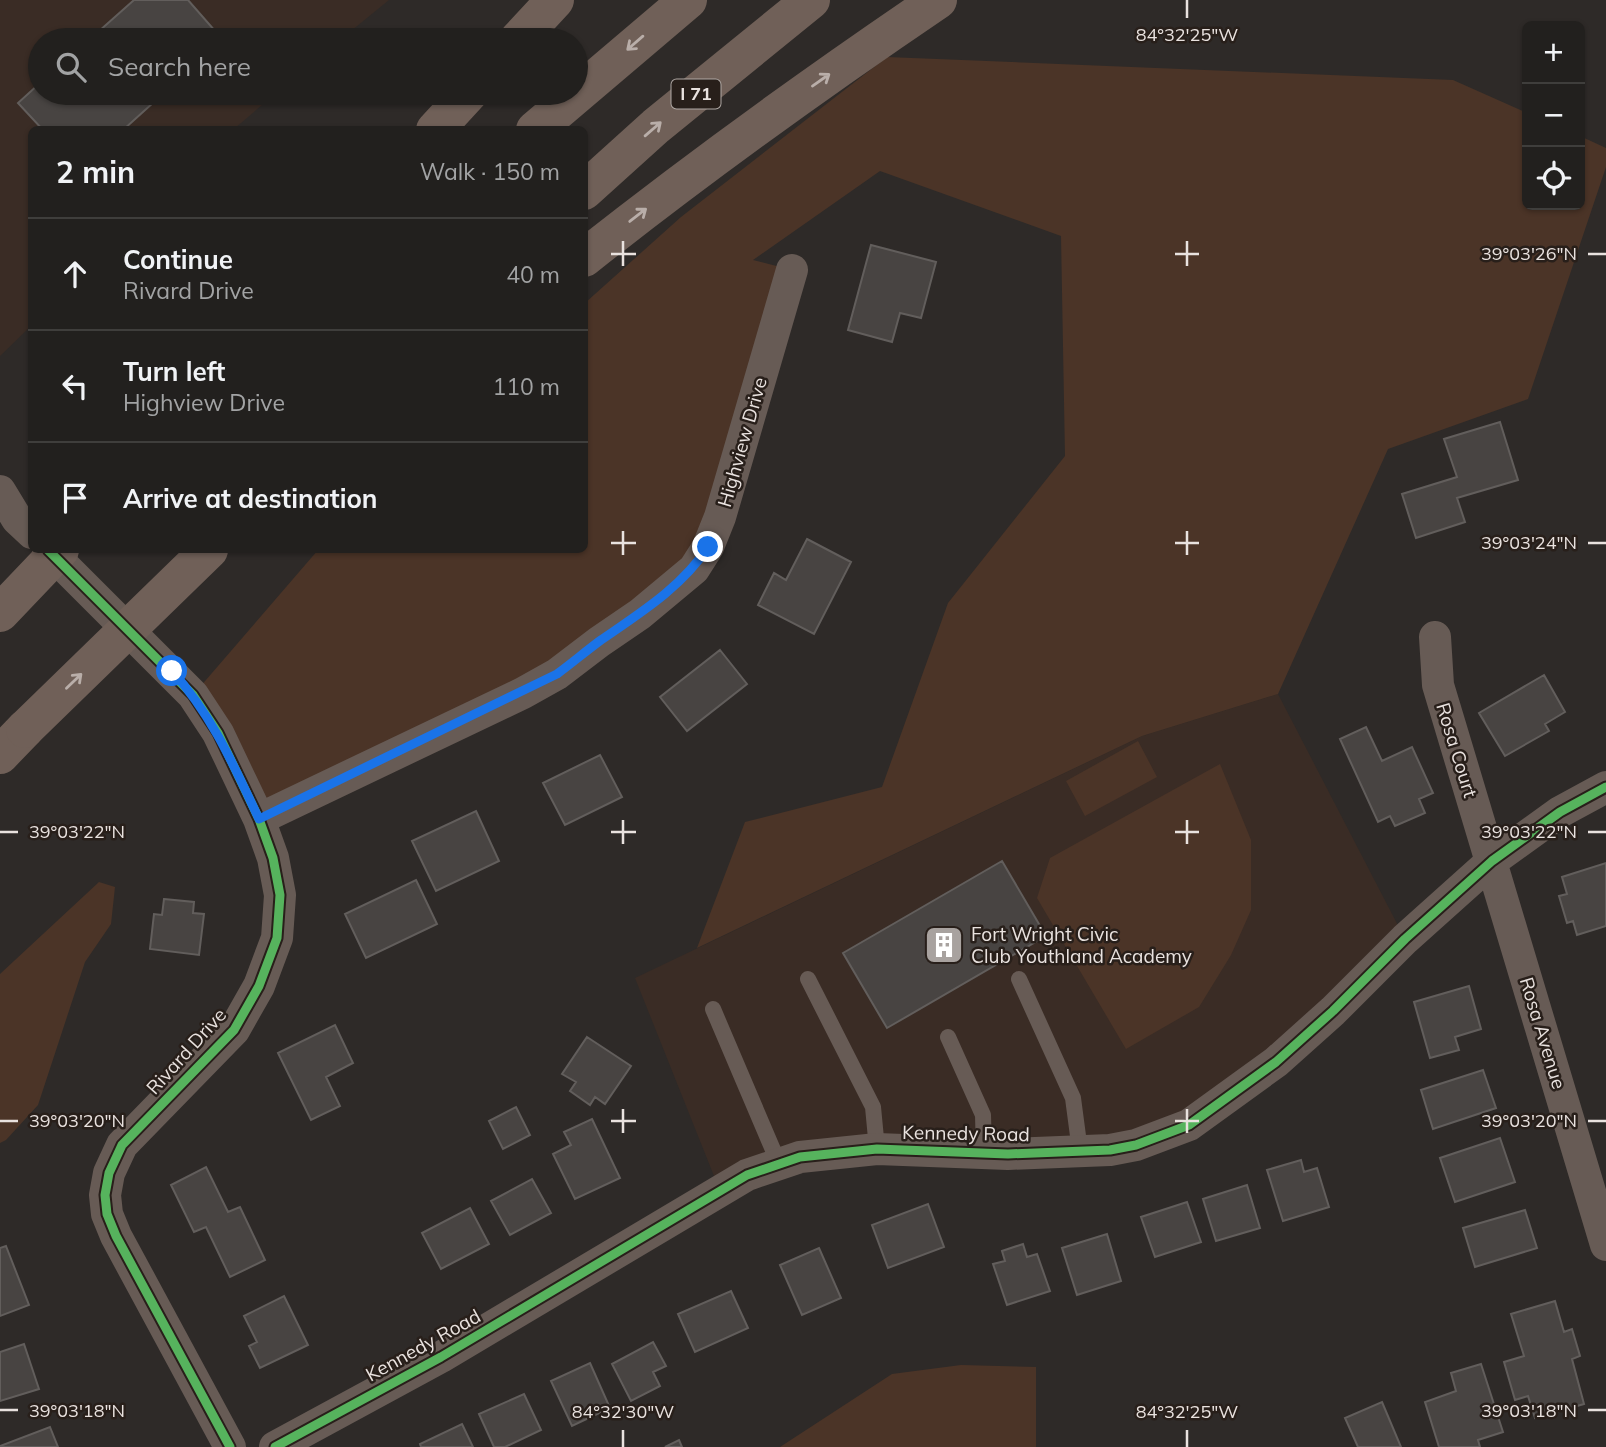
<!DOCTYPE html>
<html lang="en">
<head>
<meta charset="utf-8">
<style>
  :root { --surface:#22201e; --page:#2a2827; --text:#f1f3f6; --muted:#a2a3a4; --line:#3f3e3c }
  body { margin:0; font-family:Mulish,sans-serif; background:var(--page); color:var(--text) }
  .controls { position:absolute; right:21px; top:21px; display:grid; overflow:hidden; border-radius:10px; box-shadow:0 2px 5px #0004 }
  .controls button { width:63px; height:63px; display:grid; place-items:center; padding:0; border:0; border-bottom:2px solid var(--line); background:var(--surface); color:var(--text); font:35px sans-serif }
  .stop { position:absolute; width:21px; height:21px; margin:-16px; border:5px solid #1a73e8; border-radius:50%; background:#fff }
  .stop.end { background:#1a73e8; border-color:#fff; box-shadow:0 2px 7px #0008 }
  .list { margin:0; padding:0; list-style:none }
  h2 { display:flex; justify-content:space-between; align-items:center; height:91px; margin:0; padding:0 28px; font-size:30px }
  h2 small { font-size:23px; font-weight:400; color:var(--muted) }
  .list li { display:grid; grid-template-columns:46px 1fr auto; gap:21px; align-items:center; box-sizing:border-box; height:112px; padding:0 28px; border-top:2px solid var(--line) }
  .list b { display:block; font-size:26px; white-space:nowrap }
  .list p { margin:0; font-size:23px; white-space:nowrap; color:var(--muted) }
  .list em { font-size:23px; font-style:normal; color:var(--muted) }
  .icon { flex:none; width:38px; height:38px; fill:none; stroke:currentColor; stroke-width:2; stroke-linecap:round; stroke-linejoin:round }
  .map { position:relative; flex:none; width:1606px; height:1447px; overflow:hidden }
  .search { position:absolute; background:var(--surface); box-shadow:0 2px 5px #0004; left:28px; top:28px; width:560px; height:77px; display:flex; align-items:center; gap:18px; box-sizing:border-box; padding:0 24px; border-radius:38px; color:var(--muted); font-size:26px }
  .panel { position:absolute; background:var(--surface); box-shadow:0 2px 5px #0004; left:28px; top:126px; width:560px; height:427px; border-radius:10px }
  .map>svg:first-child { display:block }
</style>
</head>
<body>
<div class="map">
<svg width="1606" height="1447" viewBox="0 0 1606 1447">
  <rect width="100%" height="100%" fill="#2e2a28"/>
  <path fill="#3a2c25" d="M0 0H389L340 40H40V93H276L234 129 32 130 31 326 0 356Z
    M1278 694 1405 939 1333 1011 1136 1145 877 1149 720 1191 635 978 1142 736Z"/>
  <path fill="#4b3427" d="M887 57 1453 80 1527 113V205H1580V136L1606 148V167L1528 399 1388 449 1278 694 1142 736 697 948 745 822 882 787 948 603 1065 456 1061 236 880 171 753 260 792 270 720 517 640 614 259 819 193 695 318 550H584L585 303 681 217Z
    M1138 741 1157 777 1085 816 1066 781Z
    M1220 764 1251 840V910L1231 955 1199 1007 1126 1049 1037 898 1050 858Z
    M99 882 115 887 111 924 85 962 38 1105 6 1140 0 1143V974Z
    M961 1365 1036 1367V1447H780L892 1374Z"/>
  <path fill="#484442" stroke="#625e5c" stroke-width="2" d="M134 0H188L223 40H89Z
    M40 83V93H164L123 130H43L18 103Z
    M871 245 936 262 921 318 900 313 892 342 848 330Z
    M1500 422 1518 480 1457 498 1465 522 1416 538 1402 494 1457 477 1444 439Z
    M807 539 851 562 814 634 758 605 774 573 786 580Z
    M720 650 747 684 687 731 660 697Z
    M1544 675 1565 712 1545 724 1549 731 1505 756 1479 713Z
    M1366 727 1382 761 1412 747 1433 793 1419 799 1425 813 1395 826 1390 816 1378 822 1340 739Z
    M600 755 622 797 565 825 543 783Z
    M476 811 499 861 436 891 412 841Z
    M1002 861 1046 936 887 1028 843 953Z
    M1606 863V926L1577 935 1573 921 1567 923 1559 896 1567 894 1562 877Z
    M416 880 437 924 366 958 345 914Z
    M164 899 194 902 193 913 204 914 199 955 150 949 154 914 162 915Z
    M1469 986 1481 1029 1455 1037 1459 1050 1430 1058 1414 1002Z
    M335 1025 353 1063 326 1077 340 1106 311 1120 278 1053Z
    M587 1037 631 1066 605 1104 595 1097 590 1105 570 1091 576 1082 562 1074Z
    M1483 1070 1496 1108 1433 1129 1421 1090Z
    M516 1107 530 1135 503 1149 489 1121Z
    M592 1119 620 1178 575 1199 553 1154 571 1145 564 1132Z
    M1500 1138 1515 1182 1455 1202 1440 1158Z
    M1301 1160 1304 1172 1317 1168 1329 1207 1283 1221 1267 1170Z
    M206 1167 228 1212 240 1207 265 1260 230 1277 206 1227 194 1232 171 1185Z
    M532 1179 551 1213 510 1235 491 1201Z
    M1247 1185 1260 1228 1216 1241 1203 1199Z
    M1187 1202 1201 1242 1155 1257 1141 1217Z
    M928 1204 944 1247 888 1268 872 1225Z
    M470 1208 489 1244 441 1269 422 1233Z
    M1525 1210 1537 1248 1475 1267 1463 1228Z
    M1107 1234 1121 1281 1077 1295 1062 1248Z
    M1023 1244 1027 1257 1037 1254 1050 1291 1007 1305 993 1264 1005 1261 1002 1251Z
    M6 1246 29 1305 0 1316V1248Z
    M819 1248 841 1298 802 1315 780 1265Z
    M731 1291 748 1328 695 1352 678 1314Z
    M284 1296 308 1345 260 1368 249 1346 257 1342 244 1316Z
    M1555 1301 1564 1332 1572 1329 1580 1356 1572 1359 1584 1404 1535 1418 1528 1396 1515 1400 1504 1362 1524 1356 1511 1314Z
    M653 1342 666 1366 653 1372 660 1386 631 1401 612 1364Z
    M24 1344 39 1389 0 1401V1352Z
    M590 1363 610 1408 572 1426 551 1381Z
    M1481 1364 1503 1432 1478 1440 1480 1447H1439L1425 1402 1456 1391 1451 1373Z
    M524 1394 541 1430 505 1447H494L479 1414Z
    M1382 1402 1401 1447H1358L1345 1418Z
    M462 1424 473 1447H421L420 1444Z
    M50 1427 58 1447H0V1446Z
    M679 1440 682 1447H665Z"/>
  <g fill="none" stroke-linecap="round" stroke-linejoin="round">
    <path stroke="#675b55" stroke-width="16" d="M808 979 873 1107 877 1149
      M1019 979 1073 1098 1080 1151
      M713 1009 779 1164
      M948 1037 983 1115 984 1153"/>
    <path stroke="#675b55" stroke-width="32" d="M0 491 17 519 32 533
      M48 550 193 695 218 733 259 819 273 858 280 895 277 938 259 986 234 1030 122 1145 109 1173 105 1195 107 1214 116 1236 230 1447
      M1435 637 1438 685 1606 1245
      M259 819 523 693 557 674 599 642 640 614 694 569 708 547 720 517 792 270
      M275 1447 441 1357 747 1175 800 1157 877 1149 1008 1154 1110 1150 1136 1145 1189 1125 1276 1062 1333 1011 1405 939 1492 861 1560 812 1606 787"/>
    <path stroke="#706058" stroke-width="38" d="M518 40 555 0
      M435 130 469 93
      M535 130 688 0
      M584 191 656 126 811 0
      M584 258C699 167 817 82 938 0
      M0 755 25 729"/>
    <path stroke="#706058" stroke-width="38" d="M0 613 60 550
      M25 729 209 550"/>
    <g stroke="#281f1a" stroke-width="13">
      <path id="cycleway" d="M48 550 193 695 218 733 259 819 273 858 280 895 277 938 259 986 234 1030 122 1145 109 1173 105 1195 107 1214 116 1236 230 1447
        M275 1447 441 1357 747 1175 800 1157 877 1149 1008 1154 1110 1150 1136 1145 1189 1125 1276 1062 1333 1011 1405 939 1492 861 1560 812 1606 787"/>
    </g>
    <use href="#cycleway" stroke="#56b35d" stroke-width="9"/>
  </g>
  <defs><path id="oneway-shaft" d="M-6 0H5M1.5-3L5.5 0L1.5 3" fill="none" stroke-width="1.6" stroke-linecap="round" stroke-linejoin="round" transform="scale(1.75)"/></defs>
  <g stroke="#b9aea9">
    <use href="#oneway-shaft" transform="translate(635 43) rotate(139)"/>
    <use href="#oneway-shaft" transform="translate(821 80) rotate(-35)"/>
    <use href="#oneway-shaft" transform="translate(653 129) rotate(-41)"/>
    <use href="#oneway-shaft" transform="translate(638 215) rotate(-38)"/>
    <use href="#oneway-shaft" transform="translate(74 681) rotate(-44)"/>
  </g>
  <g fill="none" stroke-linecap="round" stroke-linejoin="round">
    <path stroke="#1a73e8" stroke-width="9" d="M172 671C212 715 234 766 259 819L557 674C572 663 586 651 601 640 640 613 682 587 708 547"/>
  </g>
  <path fill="none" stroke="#e9e2df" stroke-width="2.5" d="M1187 0V18M623 241V266M1187 241V266M611 254H636M1175 254H1199M1588 254H1606M623 531V555M1187 531V555M611 543H636M1175 543H1199M1588 543H1606M623 820V844M1187 820V844M0 832H18M611 832H636M1175 832H1199M1588 832H1606M623 1109V1133M1187 1109V1133M0 1121H18M611 1121H636M1175 1121H1199M1588 1121H1606M0 1410H18M1588 1410H1606M623 1430V1447M1187 1430V1447"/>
  <defs>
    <g id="building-square" transform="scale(2.0125)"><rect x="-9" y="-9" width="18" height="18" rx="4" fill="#a8a29f" stroke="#281f1a"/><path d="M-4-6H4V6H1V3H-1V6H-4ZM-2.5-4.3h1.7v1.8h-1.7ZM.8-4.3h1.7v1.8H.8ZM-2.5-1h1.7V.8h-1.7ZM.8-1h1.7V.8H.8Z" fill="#fff"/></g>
  </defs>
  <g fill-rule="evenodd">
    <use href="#building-square" x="944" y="945"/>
  </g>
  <g text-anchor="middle" stroke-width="5" stroke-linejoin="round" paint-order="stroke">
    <rect fill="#281f1a" stroke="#afa8a4" stroke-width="2" x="671.5" y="79.5" width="49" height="29" rx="5"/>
    <g font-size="18" font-weight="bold" fill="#e9e2df">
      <text x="696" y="100">I 71</text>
    </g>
    <g font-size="19" fill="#e9e2df" stroke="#281f1a">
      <text transform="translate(742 442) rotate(-74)" y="7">Highview Drive</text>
      <text transform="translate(1457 750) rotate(73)" y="7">Rosa Court</text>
      <text transform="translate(1543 1033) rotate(73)" y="7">Rosa Avenue</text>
      <text transform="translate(186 1051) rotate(-48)" y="7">Rivard Drive</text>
      <text transform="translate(966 1133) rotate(1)" y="7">Kennedy Road</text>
      <text transform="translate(423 1345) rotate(-29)" y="7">Kennedy Road</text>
    </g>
    <g font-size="19" fill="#e9e2df" stroke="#281f1a" text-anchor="start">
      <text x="971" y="941">Fort Wright Civic<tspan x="971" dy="22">Club Youthland Academy</tspan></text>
    </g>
  </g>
  <g font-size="18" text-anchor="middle" fill="#e9e2df" stroke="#281f1a" stroke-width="5" stroke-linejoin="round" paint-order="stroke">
    <text x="1187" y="41">84°32'25"W</text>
    <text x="1529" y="260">39°03'26"N</text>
    <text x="1529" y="549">39°03'24"N</text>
    <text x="77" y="838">39°03'22"N</text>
    <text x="1529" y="838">39°03'22"N</text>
    <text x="77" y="1127">39°03'20"N</text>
    <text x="1529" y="1127">39°03'20"N</text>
    <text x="77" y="1417">39°03'18"N</text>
    <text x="1529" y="1417">39°03'18"N</text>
    <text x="623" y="1418">84°32'30"W</text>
    <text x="1187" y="1418">84°32'25"W</text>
  </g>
</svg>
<div class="controls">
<button>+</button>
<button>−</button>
<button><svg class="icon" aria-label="locate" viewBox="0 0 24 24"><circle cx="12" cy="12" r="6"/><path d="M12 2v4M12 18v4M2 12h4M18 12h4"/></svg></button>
</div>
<div class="stop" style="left:172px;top:671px"></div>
<div class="stop end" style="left:708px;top:547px"></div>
<div class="search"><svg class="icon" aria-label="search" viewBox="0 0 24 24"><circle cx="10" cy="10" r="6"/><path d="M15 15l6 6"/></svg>Search here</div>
<section class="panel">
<h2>2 min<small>Walk · 150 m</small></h2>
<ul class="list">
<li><svg class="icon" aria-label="ahead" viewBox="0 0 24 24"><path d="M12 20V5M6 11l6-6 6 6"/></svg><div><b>Continue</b><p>Rivard Drive</p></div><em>40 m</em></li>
<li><svg class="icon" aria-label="left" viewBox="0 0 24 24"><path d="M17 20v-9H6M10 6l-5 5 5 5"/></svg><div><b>Turn left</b><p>Highview Drive</p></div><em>110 m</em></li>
<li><svg class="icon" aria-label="arrive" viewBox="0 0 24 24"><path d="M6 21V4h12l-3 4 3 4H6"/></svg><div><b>Arrive at destination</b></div></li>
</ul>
</section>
</div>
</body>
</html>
